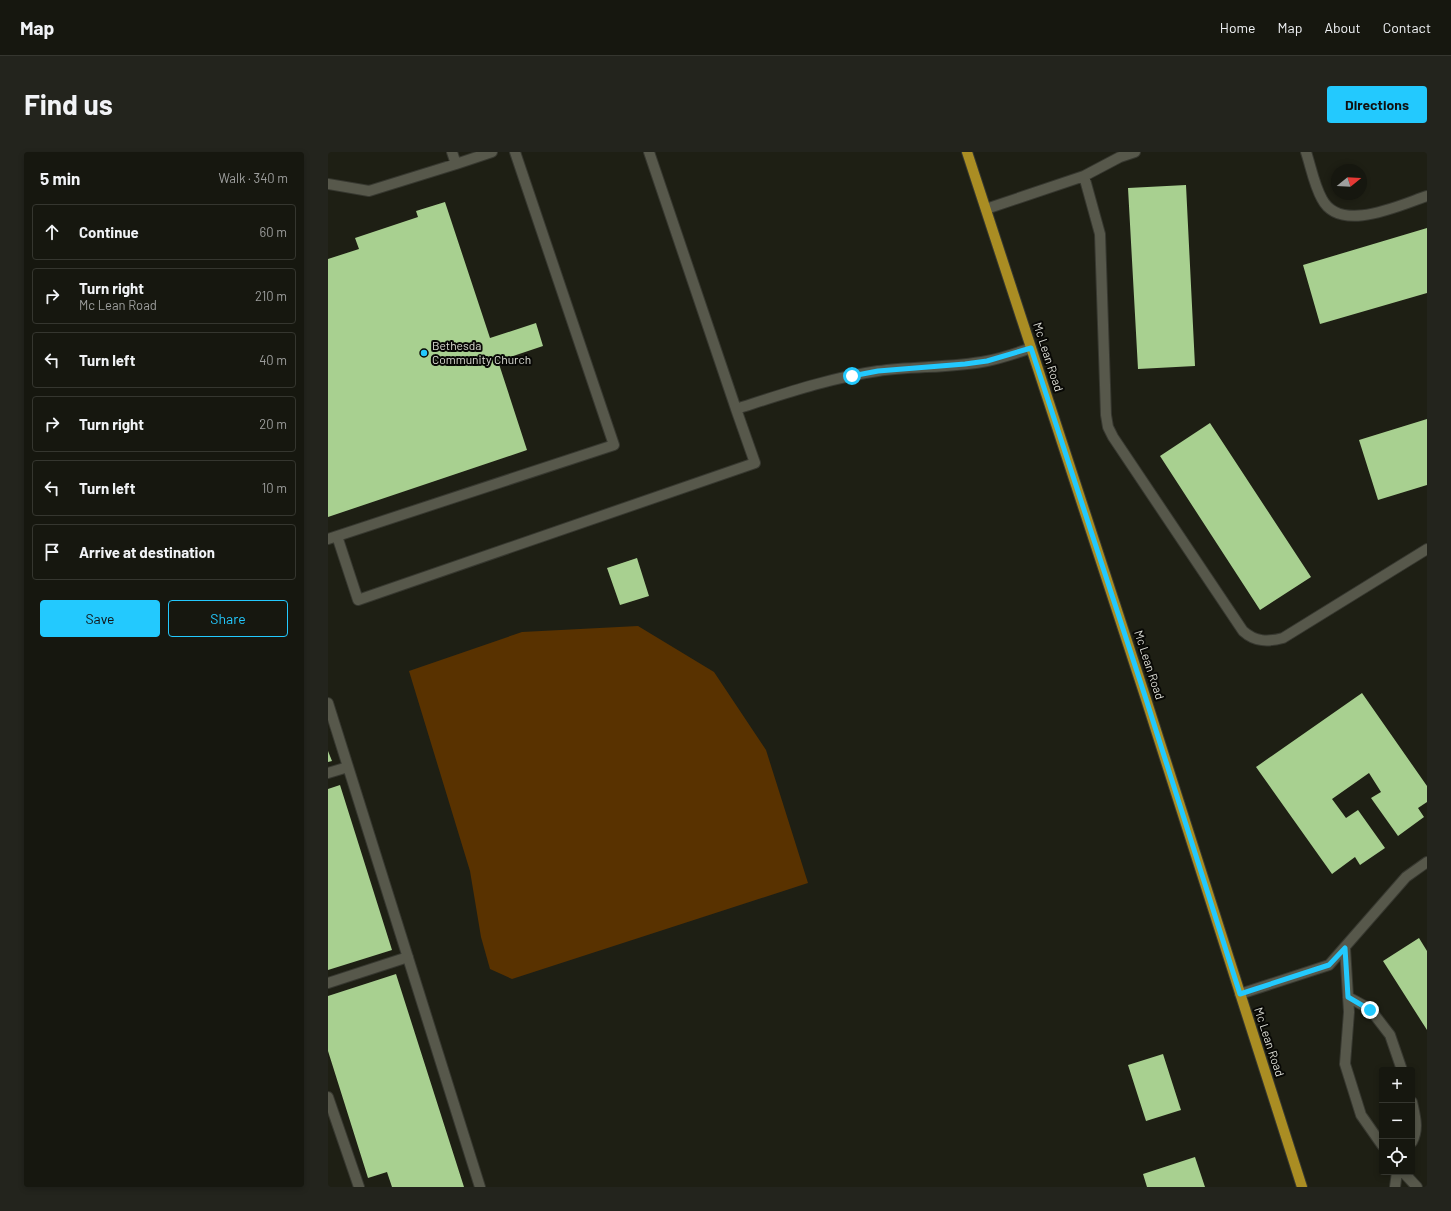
<!DOCTYPE html>
<html lang="en">
<head>
<meta charset="utf-8">
<style>
  :root { --surface:#16170f; --page:#23241d; --text:#f1f3f6; --muted:#9e9f9e; --line:#35362f; --accent:#23c9fe }
  body { margin:0; font-family:Barlow,sans-serif; background:var(--page); color:var(--text) }
  .controls { position:absolute; right:12px; bottom:12px; display:grid; overflow:hidden; border-radius:4px; box-shadow:0 2px 6px #0003 }
  .controls button { width:36px; height:36px; display:grid; place-items:center; padding:0; border:0; border-bottom:1px solid var(--line); background:var(--surface); color:var(--text); font:20px sans-serif }
  .compass { position:absolute; left:1003px; top:12px; width:36px; height:36px; border-radius:50%; background:var(--surface); box-shadow:0 2px 6px #0003; rotate:72deg }
  .stop { position:absolute; width:12px; height:12px; margin:-9px; border:3px solid #23c9fe; border-radius:50%; background:#fff }
  .stop.end { background:#23c9fe; border-color:#fff; box-shadow:0 1px 4px #0008 }
  .list { margin:0; padding:0; list-style:none }
  h2 { display:flex; justify-content:space-between; align-items:center; height:52px; margin:0; padding:0 16px; font-size:17px }
  h2 small { font-size:13px; font-weight:400; color:var(--muted) }
  .list li { display:grid; grid-template-columns:26px 1fr auto; gap:12px; align-items:center; box-sizing:border-box; height:56px; margin:0 8px 8px; padding:0 8px; border:1px solid var(--line); border-radius:4px }
  .list b { display:block; font-size:15px; white-space:nowrap }
  .list p { margin:0; font-size:13px; white-space:nowrap; color:var(--muted) }
  .list em { font-size:13px; font-style:normal; color:var(--muted) }
  .actions { display:flex; gap:8px; padding:12px 16px }
  .actions a { flex:1; padding:9px 0; border:1px solid var(--accent); border-radius:4px; text-align:center; font-size:14px; color:var(--accent) }
  .actions .main { background:var(--accent); color:#111 }
  .icon { flex:none; width:22px; height:22px; fill:none; stroke:currentColor; stroke-width:2; stroke-linecap:round; stroke-linejoin:round }
  .map { position:relative; flex:none; width:1099px; height:1035px; overflow:hidden; border-radius:4px }
  header { display:flex; align-items:center; gap:24px; box-sizing:border-box; height:56px; padding:0 20px; background:var(--surface); border-bottom:1px solid var(--line) }
  header strong { font-size:19px }
  nav { display:flex; gap:22px; margin-inline-start:auto; font-size:14px }
  .intro { display:flex; align-items:center; justify-content:space-between; box-sizing:border-box; height:96px; padding:0 24px }
  h1 { margin:0; font-size:28px }
  .button { padding:10px 18px; border-radius:4px; background:var(--accent); color:#111; font-size:14px; font-weight:700 }
  main { display:flex; gap:24px; padding:0 24px }
  aside { flex:1; background:var(--surface); border-radius:4px; box-shadow:0 2px 6px #0003 }
  .map>svg:first-child { display:block }
</style>
</head>
<body>
<header>
<strong>Map</strong>
<nav><a>Home</a><a>Map</a><a>About</a><a>Contact</a></nav>
</header>
<div class="intro"><h1>Find us</h1><a class="button">Directions</a></div>
<main>
<aside>
<h2>5 min<small>Walk · 340 m</small></h2>
<ul class="list">
<li><svg class="icon" aria-label="ahead" viewBox="0 0 24 24"><path d="M12 20V5M6 11l6-6 6 6"/></svg><div><b>Continue</b></div><em>60 m</em></li>
<li><svg class="icon" aria-label="right" viewBox="0 0 24 24"><path d="M7 20v-9h11M14 6l5 5-5 5"/></svg><div><b>Turn right</b><p>Mc Lean Road</p></div><em>210 m</em></li>
<li><svg class="icon" aria-label="left" viewBox="0 0 24 24"><path d="M17 20v-9H6M10 6l-5 5 5 5"/></svg><div><b>Turn left</b></div><em>40 m</em></li>
<li><svg class="icon" aria-label="right" viewBox="0 0 24 24"><path d="M7 20v-9h11M14 6l5 5-5 5"/></svg><div><b>Turn right</b></div><em>20 m</em></li>
<li><svg class="icon" aria-label="left" viewBox="0 0 24 24"><path d="M17 20v-9H6M10 6l-5 5 5 5"/></svg><div><b>Turn left</b></div><em>10 m</em></li>
<li><svg class="icon" aria-label="arrive" viewBox="0 0 24 24"><path d="M6 21V4h12l-3 4 3 4H6"/></svg><div><b>Arrive at destination</b></div></li>
</ul>
<div class="actions"><a class="main">Save</a><a>Share</a></div>
</aside>
<div class="map">
<svg width="1099" height="1035" viewBox="0 0 1099 1035">
  <rect width="100%" height="100%" fill="#1e1f14"/>
  <path fill="#593200" d="M310 474 386 520 438 598 480 731 184 827 162 817 153 785 142 719 81 519 194 480Z"/>
  <path fill="#a8d090" d="M858 33 867 214 810 217 800 36Z
    M117 50 162 186 208 171 215 194 170 209 199 298 0 365V107L31 97 27 86 90 65 88 59Z
    M1099 76V141L992 172 975 113Z
    M1099 267V333L1050 348 1031 288Z
    M882 271 983 425 932 458 832 304Z
    M309 406 321 444 292 453 279 416Z
    M1034 541 1099 634V650L1090 656 1096 665 1070 684 1043 646 1053 640 1041 621 1004 647 1018 666 1030 658 1057 696 1032 713 1027 705 1004 722 928 615Z
    M0 599 4 609 0 610Z
    M12 633 64 798 0 818V637Z
    M1091 786 1099 799V878L1055 809Z
    M68 822 136 1035H64L59 1020 40 1026 0 899V844Z
    M835 902 853 958 818 969 800 913Z
    M867 1005 877 1035H819L815 1022Z"/>
  <g fill="none" stroke-linecap="round" stroke-linejoin="round">
    <g stroke="#373830" stroke-width="12">
      <path id="minor" d="M321 0 408 257
        M978 0C983 15 986 33 994 47 1012 82 1072 53 1099 44
        M128 12 164 0
        M756 24 772 82 778 263 780 275 785 285 915 479C927 490 940 490 955 486L1099 397
        M0 32 41 39 128 12 124 0
        M658 57 756 24 792 5 807 0
        M9 384 30 448 427 311 408 257C455 242 501 226 550 219 586 214 624 216 659 209 674 206 689 201 703 196
        M0 387 286 293 187 0
        M0 551 152 1035
        M0 621 20 615
        M1017 796 1021 860 1017 912 1033 963 1054 993
        M0 831 80 805
        M912 842 1001 813 1078 725 1099 710
        M1020 845 1042 857 1062 883 1074 918
        M0 945 31 1035
        M1084 950C1087 964 1091 977 1084 990
        M1075 1020 1089 1035
        M1067 1035 1069 1020"/>
    </g>
    <g stroke="#373830" stroke-width="12">
      <path id="major" d="M639 0 818 547 974 1035"/>
    </g>
    <use href="#minor" stroke="#57584b" stroke-width="10"/>
    <use href="#major" stroke="#aa8d23" stroke-width="10"/>
  </g>
  <g fill="none" stroke-linecap="round" stroke-linejoin="round">
    <path stroke="#23c9fe" stroke-width="5" d="M524 224 550 219 637 212 659 209 703 196 818 547 912 842 1001 813 1017 796 1020 845 1042 858"/>
  </g>
  <circle fill="#23c9fe" stroke="#080805" stroke-width="1.5" cx="96" cy="201" r="4"/>
  <g text-anchor="middle" stroke-width="4" stroke-linejoin="round" paint-order="stroke">
    <g font-size="12" fill="#dcddd5" stroke="#080805" text-anchor="start">
      <text x="104" y="198">Bethesda<tspan x="104" dy="14">Community Church</tspan></text>
    </g>
    <g font-size="12" fill="#dcddd5" stroke="#080805">
      <text transform="translate(720 205) rotate(72)" y="4">Mc Lean Road</text>
      <text transform="translate(821 513) rotate(72)" y="4">Mc Lean Road</text>
      <text transform="translate(941 890) rotate(72)" y="4">Mc Lean Road</text>
    </g>
  </g>
</svg>
<div class="controls">
<button>+</button>
<button>−</button>
<button><svg class="icon" aria-label="locate" viewBox="0 0 24 24"><circle cx="12" cy="12" r="6"/><path d="M12 2v4M12 18v4M2 12h4M18 12h4"/></svg></button>
</div>
<svg class="compass" viewBox="-18 -18 36 36"><path d="M0-13l5 13h-10z" fill="#e53935"/><path d="M0 13l5-13h-10z" fill="#9e9f9e"/></svg>
<div class="stop" style="left:524px;top:224px"></div>
<div class="stop end" style="left:1042px;top:858px"></div>
</div>
</main>
</body>
</html>
